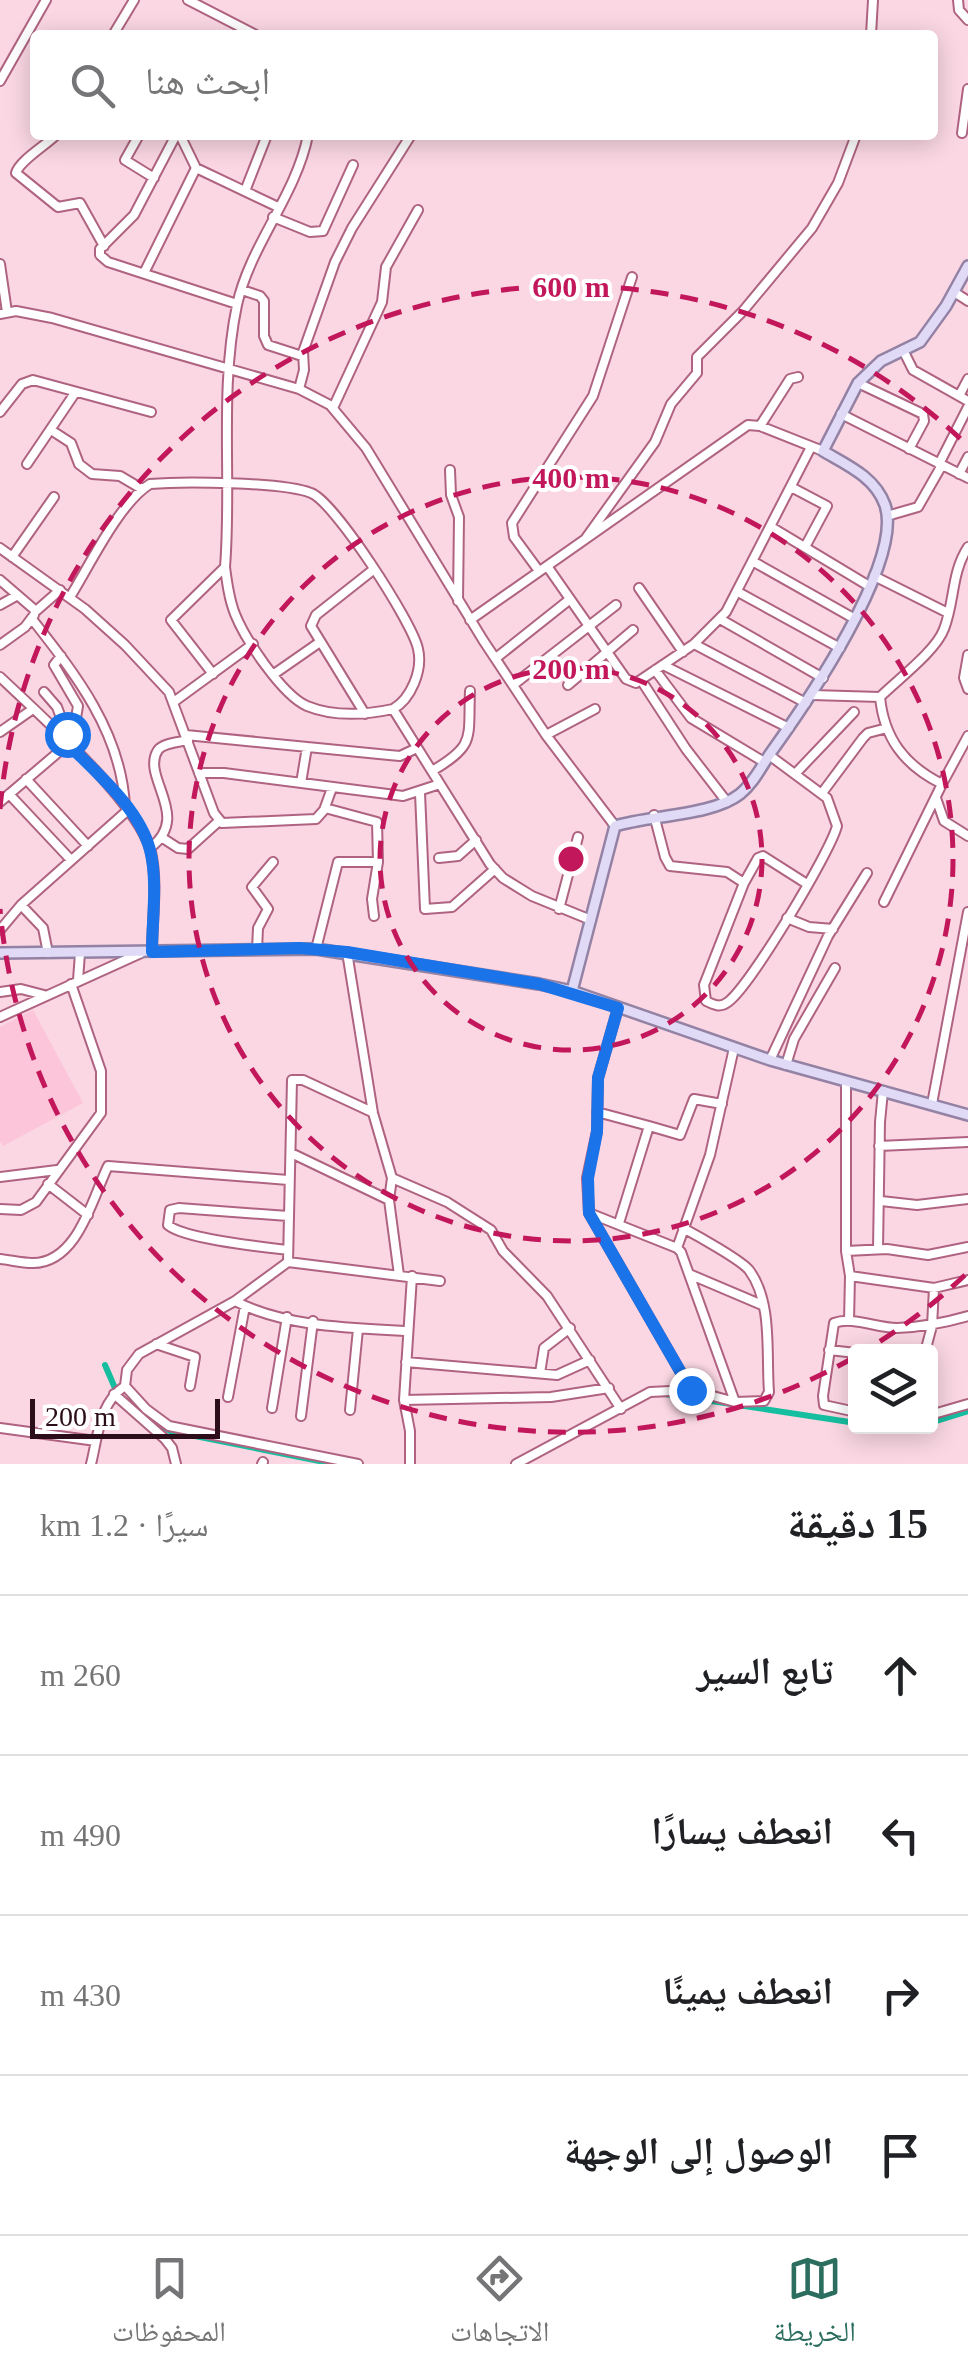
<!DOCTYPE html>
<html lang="ar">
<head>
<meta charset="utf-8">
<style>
  :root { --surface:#fff; --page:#f6f6f6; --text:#202124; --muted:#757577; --line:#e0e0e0; --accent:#2b6d5e }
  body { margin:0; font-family:"Times New Roman","Noto Naskh Arabic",serif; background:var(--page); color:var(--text); direction:rtl }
  .controls { position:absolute; right:30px; bottom:30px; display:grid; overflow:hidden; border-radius:10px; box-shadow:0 5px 25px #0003 }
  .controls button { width:90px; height:90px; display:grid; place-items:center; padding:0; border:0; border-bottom:2px solid var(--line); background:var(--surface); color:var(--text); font:50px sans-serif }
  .scale { position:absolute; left:30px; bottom:25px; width:190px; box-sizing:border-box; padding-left:10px; border:5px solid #2b0e1a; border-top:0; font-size:28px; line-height:35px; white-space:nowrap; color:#2b0e1a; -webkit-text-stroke:8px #fff; paint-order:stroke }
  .stop { position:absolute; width:30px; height:30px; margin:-22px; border:8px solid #1a73e8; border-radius:50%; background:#fff }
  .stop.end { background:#1a73e8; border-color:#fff; box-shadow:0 2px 10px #0008 }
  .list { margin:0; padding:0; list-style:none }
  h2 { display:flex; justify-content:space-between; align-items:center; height:130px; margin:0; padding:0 40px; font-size:42px }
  h2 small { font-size:32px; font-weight:400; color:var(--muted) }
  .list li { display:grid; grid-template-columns:65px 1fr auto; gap:30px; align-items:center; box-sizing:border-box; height:160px; padding:0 40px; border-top:2px solid var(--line) }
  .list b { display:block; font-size:38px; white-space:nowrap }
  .list em { font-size:32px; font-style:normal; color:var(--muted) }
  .icon { flex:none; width:55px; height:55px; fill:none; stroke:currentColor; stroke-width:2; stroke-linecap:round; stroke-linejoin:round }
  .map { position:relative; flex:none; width:968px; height:1464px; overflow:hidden; direction:ltr }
  .search { position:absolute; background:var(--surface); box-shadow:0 5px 25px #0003; left:30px; right:30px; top:30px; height:110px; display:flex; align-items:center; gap:25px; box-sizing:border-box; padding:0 35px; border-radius:10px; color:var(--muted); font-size:38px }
  .sheet { height:770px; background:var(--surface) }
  nav { display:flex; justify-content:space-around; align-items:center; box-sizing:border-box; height:140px; border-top:2px solid var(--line); background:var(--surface); font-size:28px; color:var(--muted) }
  nav a { display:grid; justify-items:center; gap:5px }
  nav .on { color:var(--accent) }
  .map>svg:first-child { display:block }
</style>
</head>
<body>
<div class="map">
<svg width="968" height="1464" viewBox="0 0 968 1464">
  <rect width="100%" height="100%" fill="#fad7e3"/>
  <path fill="#fdc5d9" d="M33 1010 83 1103 3 1146 0 1141V1027Z"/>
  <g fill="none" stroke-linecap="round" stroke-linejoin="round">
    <path stroke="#16bea0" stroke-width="6" d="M105 1365 118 1395
      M665 1394 856 1423
      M140 1412 170 1431 334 1464
      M930 1423 968 1411
      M890 1426H919"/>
    <g stroke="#af6381" stroke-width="12">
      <path id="minor" d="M188 0 256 35
        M958 0 959 10 968 20
        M113 35 134 0
        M871 35 873 0
        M0 81 46 0
        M962 133 968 89
        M56 135C45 146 19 161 16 173L58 207 80 203 104 246
        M139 135 125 160 154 178
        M176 135 134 215 100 249V255L108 262 237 304
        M180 135 196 168 278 207
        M308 135C296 196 250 245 237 305 219 390 232 481 225 567 227 583 229 599 235 614 245 639 282 695 307 706 334 717 365 715 393 709
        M245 191 267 135
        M273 217 310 232 323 231 353 165
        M0 264 7 312
        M144 273 196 168
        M242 290 260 296 264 301V336L268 345 302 356
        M954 292 968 301
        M0 314 16 311 52 318 299 389 330 405 366 448 483 640 546 735 615 826
        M903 350 913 370 968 401
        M858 383 923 414 924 421 909 449
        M299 389 304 370 303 352 335 262 352 228 411 135
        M959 396 968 379
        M333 408 382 302 386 267 418 210
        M0 412 22 384 33 380 151 412
        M841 414 968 478
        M760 426 790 379 798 377
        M51 430 71 443 79 464 92 474 120 476 142 489
        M27 464 75 393
        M939 464 968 407
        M450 470 451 495 459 517 458 601
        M959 474 968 457
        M791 487 827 506 805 547
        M887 516 918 507 942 465
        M771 527 869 586
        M586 538 655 442 671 404 697 373V357L743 311 812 228 838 183 856 135
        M0 548 85 609 125 645 169 692 214 813 222 823 316 819 324 810 332 788
        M12 557 54 497
        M754 562 855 619
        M547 566 626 679 636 683 694 644 726 612 811 447
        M539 571 514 537 512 523 593 396 632 277
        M874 576 948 613
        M0 580 36 611 60 590
        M639 588 683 652
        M738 592 840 648
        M70 597C90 565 119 503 150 484 182 481 283 482 311 493 334 501 413 623 418 649 423 670 411 699 393 709L490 864 503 878 532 896 591 920
        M0 605 16 596
        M32 619C76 675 121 732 125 806
        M720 619 823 678
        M470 620 748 425 760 426 823 451
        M694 644 806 703
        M0 645 25 627 34 615
        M968 655 964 678 968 689
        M61 656 54 665 78 706 76 718 64 740
        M496 658 569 600
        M663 665 789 728
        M655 670 691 718 764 762
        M213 674 171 620 225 567
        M274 674 320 642
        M0 677C38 713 139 803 151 852 158 883 152 920 152 952
        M641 680 686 749 727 802
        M513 685 616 605
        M568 685 633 630
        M44 692 57 707 67 734
        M812 695 880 697C897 680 936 651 944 629 955 601 951 573 968 547
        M880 697C884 738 904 765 942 784L968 736
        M175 701 253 644
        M365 714 311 626 316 615 373 570
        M0 732 33 709
        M186 735 389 755 400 756 417 748
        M546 735 595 709
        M432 771C476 745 468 739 470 691
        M199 773H224L403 796 440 784
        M795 774 854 712
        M26 779 88 846
        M301 783 307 747
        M420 793 425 909 452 907 495 869
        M822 793 863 738 868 733 887 728
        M9 794 71 860
        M936 798 944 821 968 836
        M0 802 68 744
        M654 815 665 857 670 866 727 872 744 883 704 985 706 1001C714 1005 720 1008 728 1002 750 986 830 853 837 826L827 798 769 755
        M161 837 178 848 188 849 219 821
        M150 848C193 816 140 777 158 750 163 743 180 742 188 740
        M439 858 458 856 476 840
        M744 883 758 858 763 856 807 884
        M884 902 942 784
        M21 905 43 928 48 953
        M559 909 578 837
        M374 916 372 899 378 862
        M787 918 809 927 833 929
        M0 930 21 905 128 810
        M316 949 338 862H378L377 822 325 808
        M257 950 258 928 268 909 252 887 273 862
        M347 952 373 1113 392 1178 389 1200 399 1275
        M78 980 80 953
        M0 992 21 989 44 995
        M618 1008 598 1078 597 1131 587 1178 589 1213 691 1390 735 1402 764 1401 769 1392C766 1354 773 1302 749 1270 741 1260 696 1235 683 1228
        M0 1017 141 953
        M770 1060 828 936 867 873
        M786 1065 794 1039 835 968
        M846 1082V1251L850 1276 934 1288 968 1280
        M932 1104 968 912
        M597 1112 649 1126 619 1223
        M649 1126 680 1135 694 1099 722 1104
        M879 1146 968 1142
        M291 1153 389 1200
        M0 1177 57 1170
        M392 1178 447 1202 491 1230 503 1251 547 1296 621 1409
        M48 1184 88 1215
        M881 1201 917 1205 968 1199
        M0 1209 21 1210 36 1202 101 1113V1071L71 984
        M589 1213 677 1248 681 1252 735 1402
        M288 1216 179 1208 170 1210 168 1225C184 1239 263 1247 288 1250
        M677 1248 710 1155 734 1048
        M878 1249 880 1122 883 1091
        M846 1251 887 1249 928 1255 968 1247
        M0 1259C10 1260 22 1263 32 1263 78 1264 93 1196 108 1166L288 1180
        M288 1262 292 1080H303L372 1112
        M689 1274 762 1305
        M235 1301C284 1327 352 1328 407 1331
        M849 1321 850 1276
        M156 1344 195 1357 190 1386
        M829 1350 856 1353
        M925 1352 932 1326 934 1288
        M406 1362 557 1375 590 1360
        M540 1373 544 1348 570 1328
        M114 1394 165 1439 172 1448 176 1464
        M228 1397 245 1306
        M404 1400 551 1397 609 1388
        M272 1408 287 1317
        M350 1410 358 1329
        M856 1412 824 1405 823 1396 834 1323C853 1316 876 1328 897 1328 922 1327 944 1323 968 1316
        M930 1415 968 1404
        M301 1416 313 1321
        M0 1428 96 1441
        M91 1464C98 1436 99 1403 125 1386
        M262 1464 263 1462
        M358 1464 169 1426 146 1409 125 1386 127 1370 139 1354 235 1301 288 1262 440 1281
        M410 1464V1431L404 1400 412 1276
        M516 1464 650 1392 691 1390"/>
    </g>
    <g stroke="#9482a5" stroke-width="14">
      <path id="major" d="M0 953 316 949 539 984 572 991 770 1060 968 1115
        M572 991 615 826C650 815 712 816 740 794 754 783 762 765 772 751 805 705 904 562 885 505 875 477 847 465 823 451L858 383 881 361 920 342 946 306 968 266"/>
    </g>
    <use href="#minor" stroke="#fff" stroke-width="8"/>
    <use href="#major" stroke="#e0daf6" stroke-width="9"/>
  </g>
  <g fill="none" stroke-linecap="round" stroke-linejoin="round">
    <path stroke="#1a73e8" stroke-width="12" d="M67 734 64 740C94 771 139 807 150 850 158 881 152 920 152 952L299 948 347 952 539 984 618 1008 598 1078 597 1132 588 1178 589 1213 691 1390"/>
  </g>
  <g fill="none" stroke="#c2185b" stroke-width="5" stroke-dasharray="18 12">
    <circle cx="571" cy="859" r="191"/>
    <circle cx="571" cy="859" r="382"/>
    <path d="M965 1275A573 573 0 0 1 866 1350M853 1358A573 573 0 0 1 0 909M0 809A573 573 0 0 1 965 443"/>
  </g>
  <circle cx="571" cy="859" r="15" fill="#c2185b" stroke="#fff" stroke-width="5"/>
  <g font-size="30" text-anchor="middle" font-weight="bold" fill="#c2185b" stroke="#fff" stroke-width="8" stroke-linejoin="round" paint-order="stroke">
    <text x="571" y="297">600 m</text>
    <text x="571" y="488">400 m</text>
    <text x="571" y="679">200 m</text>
  </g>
</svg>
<div class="controls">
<button><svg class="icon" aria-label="layers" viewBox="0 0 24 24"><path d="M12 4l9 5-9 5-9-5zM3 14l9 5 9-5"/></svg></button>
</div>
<div class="scale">200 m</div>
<div class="stop" style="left:67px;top:734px"></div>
<div class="stop end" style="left:691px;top:1390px"></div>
<div class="search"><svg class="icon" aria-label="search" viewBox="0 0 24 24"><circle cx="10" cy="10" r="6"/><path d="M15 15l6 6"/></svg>ابحث هنا</div>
</div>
<section class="sheet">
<h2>15 دقيقة<small>سيرًا · 1.2 km</small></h2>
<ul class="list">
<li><svg class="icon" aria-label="ahead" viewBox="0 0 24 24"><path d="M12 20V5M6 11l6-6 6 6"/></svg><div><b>تابع السير</b></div><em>260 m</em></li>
<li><svg class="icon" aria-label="left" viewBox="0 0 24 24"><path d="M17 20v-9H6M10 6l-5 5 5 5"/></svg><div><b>انعطف يسارًا</b></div><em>490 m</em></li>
<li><svg class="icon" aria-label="right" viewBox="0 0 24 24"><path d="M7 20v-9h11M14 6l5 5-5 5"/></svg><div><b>انعطف يمينًا</b></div><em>430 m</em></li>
<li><svg class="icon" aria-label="arrive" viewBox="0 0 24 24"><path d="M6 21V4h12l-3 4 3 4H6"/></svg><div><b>الوصول إلى الوجهة</b></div></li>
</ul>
</section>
<nav>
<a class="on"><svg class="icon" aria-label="map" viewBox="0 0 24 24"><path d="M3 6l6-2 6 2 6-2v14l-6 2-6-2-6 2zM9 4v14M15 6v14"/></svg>الخريطة</a>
<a><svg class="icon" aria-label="directions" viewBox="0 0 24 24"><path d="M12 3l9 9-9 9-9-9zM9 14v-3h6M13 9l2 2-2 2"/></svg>الاتجاهات</a>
<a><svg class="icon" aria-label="saved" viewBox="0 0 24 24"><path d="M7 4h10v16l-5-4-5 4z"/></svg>المحفوظات</a>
</nav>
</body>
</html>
